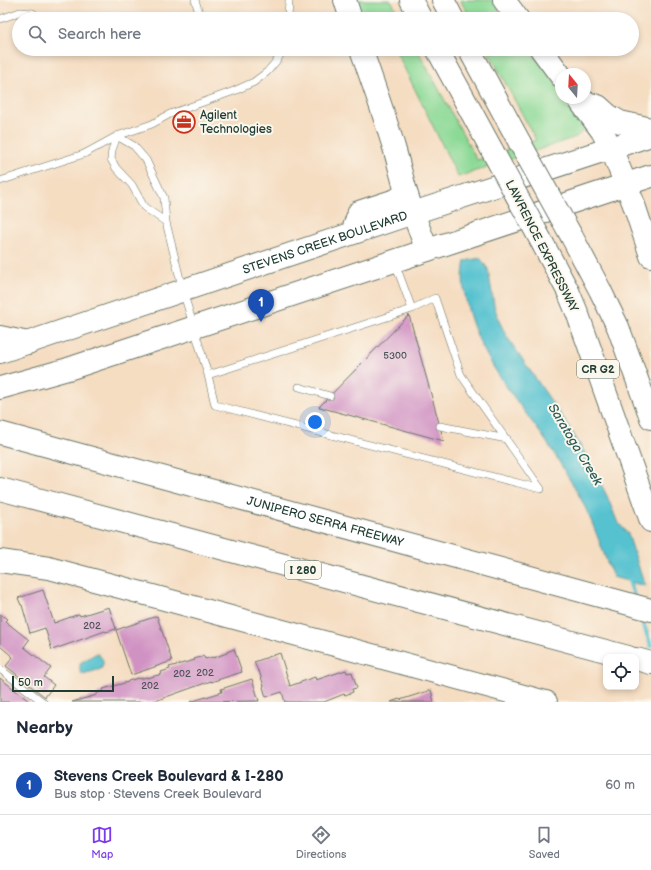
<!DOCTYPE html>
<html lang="en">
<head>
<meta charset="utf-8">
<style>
  :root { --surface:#fff; --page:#f6f6f7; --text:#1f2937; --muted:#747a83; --line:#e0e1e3; --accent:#7c3aed }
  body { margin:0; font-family:"Balsamiq Sans",sans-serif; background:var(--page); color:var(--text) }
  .controls { position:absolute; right:12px; bottom:12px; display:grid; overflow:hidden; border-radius:8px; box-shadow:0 2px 6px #0003 }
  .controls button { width:36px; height:36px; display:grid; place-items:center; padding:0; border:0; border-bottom:1px solid var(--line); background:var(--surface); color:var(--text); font:20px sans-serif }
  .compass { position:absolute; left:555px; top:68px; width:36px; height:36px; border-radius:50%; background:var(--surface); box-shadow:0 2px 6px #0003; rotate:342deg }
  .scale { position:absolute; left:12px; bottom:10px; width:102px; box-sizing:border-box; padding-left:4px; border:2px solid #1f3d34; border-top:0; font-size:11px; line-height:14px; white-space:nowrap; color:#1f3d34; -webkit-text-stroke:3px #fbf7ec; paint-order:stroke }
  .you { position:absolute; left:315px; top:422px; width:14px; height:14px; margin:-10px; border:3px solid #fff; border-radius:50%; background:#1a73e8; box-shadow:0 0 0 6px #1a73e833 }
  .badge { display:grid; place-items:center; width:26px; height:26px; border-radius:50%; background:var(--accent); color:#fff; font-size:13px; font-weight:700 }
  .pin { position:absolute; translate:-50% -33px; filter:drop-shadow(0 1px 2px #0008) }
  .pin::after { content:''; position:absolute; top:21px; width:14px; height:12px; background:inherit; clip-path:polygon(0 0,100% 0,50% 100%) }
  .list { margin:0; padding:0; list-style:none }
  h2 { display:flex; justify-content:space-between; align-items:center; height:52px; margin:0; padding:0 16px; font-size:17px }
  h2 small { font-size:13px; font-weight:400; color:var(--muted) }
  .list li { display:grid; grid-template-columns:26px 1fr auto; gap:12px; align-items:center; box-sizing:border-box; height:60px; padding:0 16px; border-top:1px solid var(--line) }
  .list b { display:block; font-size:15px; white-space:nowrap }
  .list p { margin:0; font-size:13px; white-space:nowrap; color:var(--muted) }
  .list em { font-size:13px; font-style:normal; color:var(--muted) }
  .icon { flex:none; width:22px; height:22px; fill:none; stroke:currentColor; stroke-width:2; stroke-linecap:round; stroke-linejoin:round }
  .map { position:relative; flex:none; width:651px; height:702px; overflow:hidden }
  .search { position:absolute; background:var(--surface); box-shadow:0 2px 6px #0003; left:12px; right:12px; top:12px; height:44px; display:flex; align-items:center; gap:10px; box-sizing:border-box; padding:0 14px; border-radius:22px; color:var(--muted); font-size:15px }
  .sheet { height:112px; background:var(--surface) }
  nav { display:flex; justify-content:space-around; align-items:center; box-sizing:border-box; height:56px; border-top:1px solid var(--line); background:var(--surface); font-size:11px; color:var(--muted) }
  nav a { display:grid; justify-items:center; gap:2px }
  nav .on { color:var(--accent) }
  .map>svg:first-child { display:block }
</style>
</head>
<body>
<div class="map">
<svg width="651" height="702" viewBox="0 0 651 702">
  <rect width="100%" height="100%" fill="#fbf7ec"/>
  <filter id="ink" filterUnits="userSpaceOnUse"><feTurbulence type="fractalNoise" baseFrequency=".025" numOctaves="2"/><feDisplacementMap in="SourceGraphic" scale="8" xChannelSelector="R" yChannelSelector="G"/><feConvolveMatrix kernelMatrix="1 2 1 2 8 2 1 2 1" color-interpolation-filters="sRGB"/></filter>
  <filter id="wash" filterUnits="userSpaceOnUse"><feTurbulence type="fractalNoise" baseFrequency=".012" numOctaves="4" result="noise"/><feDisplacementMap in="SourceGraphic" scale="16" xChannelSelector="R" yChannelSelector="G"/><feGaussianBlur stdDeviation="0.9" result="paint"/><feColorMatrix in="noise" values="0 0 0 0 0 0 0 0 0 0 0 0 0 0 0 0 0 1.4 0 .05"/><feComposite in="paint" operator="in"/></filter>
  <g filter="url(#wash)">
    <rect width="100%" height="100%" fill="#f5ddc2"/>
    <path fill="#8cd996" stroke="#568b65" d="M354 0H391L401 19H361Z
      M460 0H492L506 19H471Z
      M395 49H417L477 160 536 140 487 49H529L561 91V98H566C573 107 586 119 587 131H583L576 137 458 177Z"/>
    <path fill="#56c2d0" stroke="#3a8082" d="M480 258 488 269 494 305 499 321 507 337 569 427 589 460 607 496 617 521 628 534 645 586 613 577C601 548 592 517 576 490 566 474 557 457 546 441 515 397 476 354 466 300 463 286 462 275 465 261Z
      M97 653C103 659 105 661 101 669L83 674 80 672V663Z"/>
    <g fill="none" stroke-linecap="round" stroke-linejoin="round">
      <path stroke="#56c2d0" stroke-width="4" d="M628 578 635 598
        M640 614 651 646"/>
    </g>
    <g id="blocks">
      <path fill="#d091c3" d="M409 315 444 441 319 407Z
        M43 590 54 623 79 614 80 616 109 607 116 629 106 632 105 631 52 650 45 628 30 633 22 605H21L18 598Z
        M0 614 7 619 5 621 29 640 24 647 51 668 44 677 54 685 45 697 6 666 13 657 0 646Z
        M157 616 172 661 131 675 116 630Z
        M234 649 242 672 211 682V681L152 702H72L97 695V693L104 691 103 689 128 682V681L138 678 139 679 147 677V678L162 674 161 672 170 669 169 667 195 660 194 659 204 656 205 659 213 657V658L227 653V652Z
        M280 653 290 686 315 677 316 680 346 670 347 673 352 672 357 688 352 689 353 692 345 695 344 694 324 702H285L282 692 266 697 263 687 264 686 259 671H258L254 662Z
        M0 678 30 702H0Z
        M252 679 259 701 190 702 222 692 221 689Z
        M431 690 434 702H391L399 699 400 700Z"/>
    </g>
  </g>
  <g filter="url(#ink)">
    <use href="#blocks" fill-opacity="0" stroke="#6a7566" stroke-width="1"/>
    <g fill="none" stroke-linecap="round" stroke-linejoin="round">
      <g stroke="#6a7566" stroke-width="8">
        <path id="lane" d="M195 0 201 19
          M0 19 20 12 33 13 37 19
          M288 19 289 0
          M117 136 134 146 146 160 164 198 166 222 183 291 208 375 215 405 541 489 461 375 435 298 412 309
          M117 136 112 150 111 159 116 168 132 185 144 207 166 222
          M0 181 84 154 117 136 152 124 170 114 234 91 254 82 267 72 278 59 283 49
          M208 375 412 309 395 263
          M299 387 330 396
          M440 426 507 439
          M0 669 43 702"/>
      </g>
      <g stroke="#6a7566" stroke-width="24">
        <g id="primary">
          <path d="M611 148 633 202 651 256"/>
          <path d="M413 213 427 250"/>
          <path id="s1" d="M0 352 413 213 651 135"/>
          <path d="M0 388 68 369 651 176"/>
        </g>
      </g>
      <g stroke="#6a7566" stroke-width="24">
        <g id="highway">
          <path d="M345 0 351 19"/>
          <path d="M411 0 421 19"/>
          <path d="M443 0 453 19"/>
          <path d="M504 0 518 19"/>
          <path d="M361 49C373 83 385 117 395 151 401 172 405 192 413 213"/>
          <path d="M437 49 493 152"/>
          <path d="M469 49 520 143"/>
          <path d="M541 49 561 76"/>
          <path d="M580 101 598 106 608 115 620 122 651 129"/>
          <path d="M582 104 602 131 611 148"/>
          <path d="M352 233 359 212 396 200 406 193"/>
          <path d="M572 237 600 290 618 327 651 418"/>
          <path d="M544 246 568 291 578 315 651 521"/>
          <path d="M0 337 28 343"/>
          <path id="s2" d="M0 433 651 610"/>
          <path d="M0 489 628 657"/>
          <path d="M0 561 49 568 546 702"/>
          <path d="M636 659 651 663"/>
        </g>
      </g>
      <use href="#lane" stroke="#fff" stroke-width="7"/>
      <use href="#primary" stroke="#fff" stroke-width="22"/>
      <use href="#highway" stroke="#fff" stroke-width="22"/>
      <g stroke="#6a7566" stroke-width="24" stroke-linecap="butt">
        <path id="highway-bridge" d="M520 143 572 237
          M493 152 544 246"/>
      </g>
      <use href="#highway-bridge" stroke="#fff" stroke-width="22"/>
    </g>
  </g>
  <defs>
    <g id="office-ring" transform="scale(1.15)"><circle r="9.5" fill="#fbf7ec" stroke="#c8321e" stroke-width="1.5"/><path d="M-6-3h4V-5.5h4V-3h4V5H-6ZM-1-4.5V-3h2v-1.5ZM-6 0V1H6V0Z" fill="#c8321e"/></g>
  </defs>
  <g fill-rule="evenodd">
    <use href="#office-ring" x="184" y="122"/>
  </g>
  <g text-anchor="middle" stroke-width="4" stroke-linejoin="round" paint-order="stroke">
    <g font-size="10" fill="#4b5258">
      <text x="395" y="359">5300</text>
      <text x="92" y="629">202</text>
      <text x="205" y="676">202</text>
      <text x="182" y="677">202</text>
      <text x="150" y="689">202</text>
    </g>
    <g fill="#fbf7ec" stroke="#61756b" stroke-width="1">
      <rect x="577" y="360" width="42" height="18" rx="3"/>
      <rect x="285" y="561" width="36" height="18" rx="3"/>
    </g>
    <g font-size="11" font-weight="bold" fill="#1f3d34">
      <text x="598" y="373">CR G2</text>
      <text x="303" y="574">I 280</text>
    </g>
    <g font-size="12" fill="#1f3d34" stroke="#fbf7ec" text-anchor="start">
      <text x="200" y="119">Agilent<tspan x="200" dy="14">Technologies</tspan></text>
    </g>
    <g font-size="12" fill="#1f3d34" stroke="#fbf7ec">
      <text dy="4" stroke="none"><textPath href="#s1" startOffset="343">STEVENS CREEK BOULEVARD</textPath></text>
      <text transform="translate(542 246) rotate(63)" y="4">LAWRENCE EXPRESSWAY</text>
      <text dy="4" stroke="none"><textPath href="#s2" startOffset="337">JUNIPERO SERRA FREEWAY</textPath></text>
    </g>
    <g font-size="13" font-style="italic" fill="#2d5e5b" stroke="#fbf7ec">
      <text transform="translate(576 444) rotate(59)" y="5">Saratoga Creek</text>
    </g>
  </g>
</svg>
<div class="controls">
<button><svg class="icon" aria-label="locate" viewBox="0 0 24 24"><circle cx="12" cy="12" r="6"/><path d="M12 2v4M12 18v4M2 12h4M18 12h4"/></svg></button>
</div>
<svg class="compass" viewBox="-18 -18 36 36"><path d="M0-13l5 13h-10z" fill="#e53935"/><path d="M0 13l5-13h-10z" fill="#747a83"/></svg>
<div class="scale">50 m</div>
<div class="you"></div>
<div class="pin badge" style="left:261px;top:322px;background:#1a4fb4">1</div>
<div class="search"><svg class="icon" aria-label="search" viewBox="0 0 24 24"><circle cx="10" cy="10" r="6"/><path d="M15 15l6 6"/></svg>Search here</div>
</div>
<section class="sheet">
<h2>Nearby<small></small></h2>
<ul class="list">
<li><span class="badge" style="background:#1a4fb4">1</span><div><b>Stevens Creek Boulevard &amp; I-280</b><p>Bus stop · Stevens Creek Boulevard</p></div><em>60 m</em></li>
</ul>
</section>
<nav>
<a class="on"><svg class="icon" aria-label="map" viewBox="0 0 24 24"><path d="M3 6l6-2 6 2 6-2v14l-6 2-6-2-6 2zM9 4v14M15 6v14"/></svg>Map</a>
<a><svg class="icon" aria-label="directions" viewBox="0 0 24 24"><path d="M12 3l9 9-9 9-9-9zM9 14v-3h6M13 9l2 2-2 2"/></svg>Directions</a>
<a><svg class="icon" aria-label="saved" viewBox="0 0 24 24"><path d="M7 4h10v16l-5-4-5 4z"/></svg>Saved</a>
</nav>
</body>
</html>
